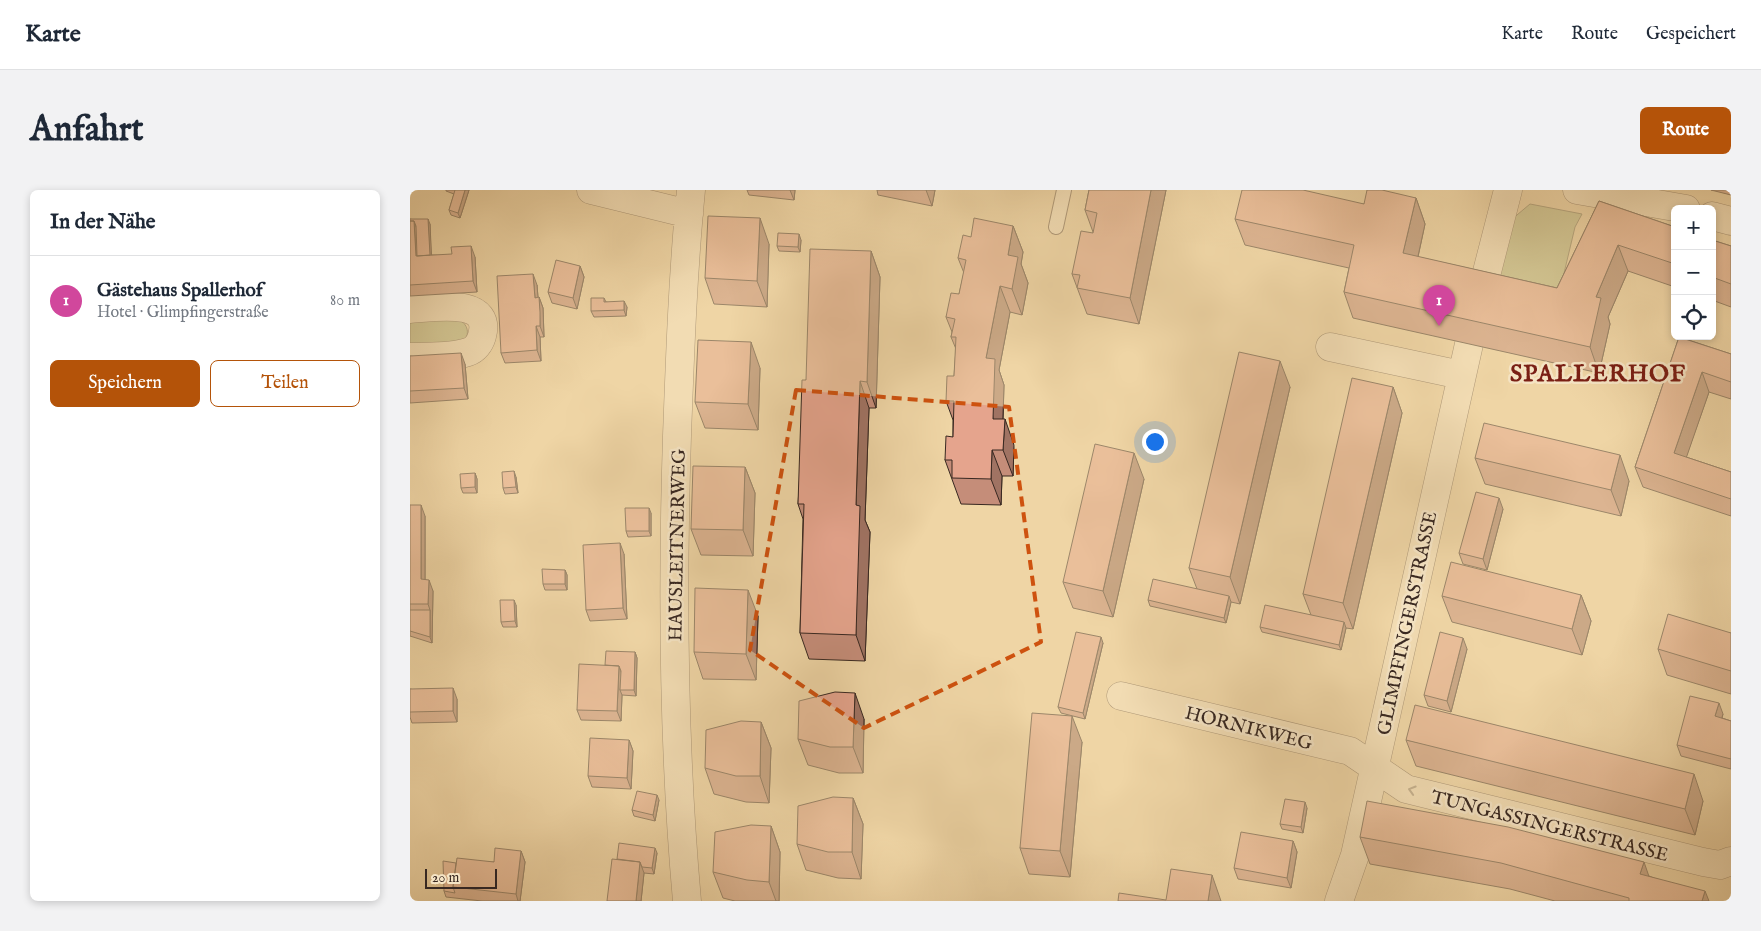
<!DOCTYPE html>
<html lang="de">
<head>
<meta charset="utf-8">
<style>
  :root { --surface:#fff; --page:#f2f2f3; --text:#1f2937; --muted:#747a83; --line:#e0e1e3; --accent:#b45309 }
  body { margin:0; font-family:"IM FELL English",serif; background:var(--page); color:var(--text) }
  .controls { position:absolute; right:15px; top:15px; display:grid; overflow:hidden; border-radius:8px; box-shadow:0 2px 8px #0003 }
  .controls button { width:45px; height:45px; display:grid; place-items:center; padding:0; border:0; border-bottom:1px solid var(--line); background:var(--surface); color:var(--text); font:25px sans-serif }
  .scale { position:absolute; left:15px; bottom:12px; width:72px; box-sizing:border-box; padding-left:5px; border:2px solid #382821; border-top:0; font-size:14px; line-height:18px; white-space:nowrap; color:#382821; -webkit-text-stroke:4px #f5e4c4; paint-order:stroke }
  .you { position:absolute; left:744px; top:251px; width:18px; height:18px; margin:-12px; border:4px solid #fff; border-radius:50%; background:#1a73e8; box-shadow:0 0 0 8px #1a73e833 }
  .badge { display:grid; place-items:center; width:32px; height:32px; border-radius:50%; background:var(--accent); color:#fff; font-size:16px; font-weight:700 }
  .pin { position:absolute; translate:-50% -41px; filter:drop-shadow(0 1px 2px #0008) }
  .pin::after { content:''; position:absolute; top:26px; width:18px; height:15px; background:inherit; clip-path:polygon(0 0,100% 0,50% 100%) }
  .list { margin:0; padding:0; list-style:none }
  h2 { display:flex; justify-content:space-between; align-items:center; height:65px; margin:0; padding:0 20px; font-size:21px }
  h2 small { font-size:16px; font-weight:400; color:var(--muted) }
  .list li { display:grid; grid-template-columns:32px 1fr auto; gap:15px; align-items:center; box-sizing:border-box; height:90px; padding:0 20px; border-top:1px solid var(--line) }
  .list b { display:block; font-size:19px; white-space:nowrap }
  .list p { margin:0; font-size:16px; white-space:nowrap; color:var(--muted) }
  .list em { font-size:16px; font-style:normal; color:var(--muted) }
  .actions { display:flex; gap:10px; padding:15px 20px }
  .actions a { flex:1; padding:11px 0; border:1px solid var(--accent); border-radius:8px; text-align:center; font-size:18px; color:var(--accent) }
  .actions .main { background:var(--accent); color:#fff }
  .icon { flex:none; width:28px; height:28px; fill:none; stroke:currentColor; stroke-width:2; stroke-linecap:round; stroke-linejoin:round }
  .map { position:relative; flex:none; width:1321px; height:711px; overflow:hidden; border-radius:8px }
  header { display:flex; align-items:center; gap:30px; box-sizing:border-box; height:70px; padding:0 25px; background:var(--surface); border-bottom:1px solid var(--line) }
  header strong { font-size:24px }
  nav { display:flex; gap:28px; margin-inline-start:auto; font-size:18px }
  .intro { display:flex; align-items:center; justify-content:space-between; box-sizing:border-box; height:120px; padding:0 30px }
  h1 { margin:0; font-size:35px }
  .button { padding:12px 22px; border-radius:8px; background:var(--accent); color:#fff; font-size:18px; font-weight:700 }
  main { display:flex; gap:30px; padding:0 30px }
  aside { flex:1; background:var(--surface); border-radius:8px; box-shadow:0 2px 8px #0003 }
  .map>svg:first-child { display:block }
</style>
</head>
<body>
<header>
<strong>Karte</strong>
<nav><a>Karte</a><a>Route</a><a>Gespeichert</a></nav>
</header>
<div class="intro"><h1>Anfahrt</h1><a class="button">Route</a></div>
<main>
<aside>
<h2>In der Nähe<small></small></h2>
<ul class="list">
<li><span class="badge" style="background:#d1479c">1</span><div><b>Gästehaus Spallerhof</b><p>Hotel · Glimpfingerstraße</p></div><em>80 m</em></li>
</ul>
<div class="actions"><a class="main">Speichern</a><a>Teilen</a></div>
</aside>
<div class="map">
<svg width="1321" height="711" viewBox="0 0 1321 711">
  <rect width="100%" height="100%" fill="#efd5a5"/>
  <filter id="stains"><feTurbulence type="fractalNoise" baseFrequency=".004" numOctaves="4"/><feColorMatrix values="0 0 0 0 .2 0 0 0 0 .09 0 0 0 0 .02 0 0 0 .5 -.17"/></filter>
  <radialGradient id="worn" r=".72"><stop offset=".6" stop-color="#630" stop-opacity="0"/><stop offset="1" stop-color="#630" stop-opacity=".3"/></radialGradient>
  <path fill="#b9bd86" stroke="#787254" d="M1120 14 1172 24 1165 37 1150 100 1087 96 1101 30Z
    M45 127C55 132 61 139 55 151L0 159V129Z"/>
  <g fill="none" stroke-linecap="round" stroke-linejoin="round">
    <g stroke="#665342" stroke-width="16">
      <path id="lane" d="M646 37 654 0"/>
    </g>
    <g stroke="#665342" stroke-width="29">
      <path id="street" d="M181 0 279 24
        M1167 0 1276 19
        M1302 26 1321 31
        M1071 105 1098 0
        M0 119C21 118 83 106 72 146 70 153 65 160 58 162 41 168 18 166 0 167
        M920 157 1051 185
        M711 506 940 561 996 599 1293 672 1310 675 1321 671
        M277 711C263 556 262 401 267 246 270 164 273 81 281 0
        M929 711 945 665 1059 154"/>
    </g>
    <use href="#lane" stroke="#f5e4c4" stroke-width="14"/>
    <use href="#street" stroke="#f5e4c4" stroke-width="28"/>
  </g>
  <path fill="#c58d79" stroke="#382821" d="M36 0H59L50 28 41 25 39 20 44 4 36 1Z
    M337 0H385L384 10 339 5Z
    M467 0H525L522 16 468 5Z
    M679 0H756L729 134 677 124 662 84 683 43V42L675 20Z
    M1301 0H1321V5Z
    M1006 8 1015 34 1008 67 1147 98 1189 11 1265 37V97L1218 81 1198 127 1200 134 1189 183 943 128 934 102 939 78 835 55 825 29Z
    M0 29 20 34 21 65 65 67 67 102 0 106Z
    M603 36 613 62 611 74 618 93 612 125 600 122 589 180 594 195 593 229 604 255 603 286H592L591 315 551 314 535 270 543 247V230L536 211 544 186 546 159 541 147 542 142 536 127 549 104 554 83 548 68 561 47Z
    M391 50 390 62 369 61 367 56Z
    M1302 50 1321 56V117L1302 110Z
    M359 54 357 117 304 114 295 88Z
    M461 61 470 87 466 218H459L455 330 460 342 455 471 399 469 390 443 393 329 388 314 396 190Z
    M170 76 174 87 167 119 142 113 138 102Z
    M127 95 128 108 129 107 133 118 134 147H130L131 171 95 173 91 163Z
    M194 108 196 112 217 117 216 126 184 127 181 121Z
    M1269 147 1321 164V209L1299 202 1276 267 1321 282V326L1233 297 1225 277Z
    M0 166 55 174 58 209 0 213Z
    M350 178 348 240 295 238 285 212Z
    M880 197 830 414 821 412 816 433 740 416 738 410 787 399 779 378Z
    M983 197 992 223 943 439 936 438 931 460 852 442 850 437 901 425 893 404Z
    M1065 268 1219 291 1211 326 1075 294Z
    M335 277 345 303 343 366 291 365 281 339Z
    M65 283 67 289V303H53L51 298Z
    M106 287 108 303 95 304 93 298Z
    M734 289 703 427 663 418 653 392Z
    M0 315 15 326V390L23 401 22 453 0 446Z
    M1093 319 1077 380 1053 374 1049 363Z
    M241 323V346L218 347 216 341Z
    M214 364 217 429 180 431 176 420Z
    M155 380 157 385V400H135L133 394Z
    M1171 405 1181 431 1172 465 1042 432 1032 406Z
    M106 415 107 437H93L91 432Z
    M348 426 346 490 293 489 284 462Z
    M1321 443V504L1257 485 1248 459Z
    M693 453 675 529 651 523 648 517Z
    M1057 459 1041 522 1018 516 1014 505Z
    M225 462 227 468 226 506 212 505 211 531 171 530 167 520 195 475Z
    M0 499 47 509V532L2 533 0 527Z
    M1313 524 1312 528 1321 531V579L1271 566 1267 555Z
    M454 529 453 583H429L398 575 388 549Z
    M351 532 361 558 359 613 336 612 304 604 295 578Z
    M219 550 223 561 221 599 182 597 178 586Z
    M996 550 1293 611 1285 645 1006 576Z
    M672 552 660 687 619 684 610 658Z
    M443 608 453 634 451 689 428 688 396 680 387 654Z
    M249 610 245 631 224 626 222 620Z
    M897 618 893 643 872 639 870 634Z
    M361 636 370 662 369 711H325L313 708 303 682Z
    M950 647 1239 686 1299 711H1145L1100 699 960 674Z
    M883 651 887 662 881 698 828 689 824 678Z
    M111 661 115 672 110 711H72L36 707 34 701 46 673 84 672Z
    M247 663 244 684 234 683 231 711 207 669Z"/>
  <path fill="#a07363" stroke="#382821" d="M55 0H59L50 28 48 23Z
    M380 0H385L384 10Z
    M516 0H525L522 16Z
    M741 0H756L729 134 720 108Z
    M1006 8 1015 34 1003 89 993 63Z
    M350 28 359 54 357 117 347 91Z
    M18 29 20 34 22 76 20 70Z
    M4 31 8 42 9 71 6 66Z
    M603 36 613 62 611 74 618 93 612 125 602 99 598 65Z
    M389 44 391 50 390 62 388 57Z
    M1208 55 1218 81 1198 127 1200 134 1189 183 1180 157 1186 107Z
    M61 56 65 67 67 102 63 91Z
    M461 61 470 87 466 218 457 192Z
    M170 76 174 87 167 119 163 108Z
    M123 84 127 95 129 119 125 108Z
    M590 96 600 122 589 180 594 195 592 255 583 229 576 168Z
    M129 107 133 118 134 147 130 136Z
    M214 111 217 117 216 126 214 120Z
    M126 136 130 147 131 171 127 160Z
    M341 152 350 178 348 240 338 214Z
    M51 163 55 174 58 209 54 198Z
    M870 171 880 197 830 414 820 387Z
    M1292 182 1299 202 1271 283 1264 263Z
    M450 191 459 218 455 330 460 342 455 471 446 445V315Z
    M983 197 992 223 943 439 933 413Z
    M595 229 604 255 603 286 593 260Z
    M582 260 592 286 591 315 581 289Z
    M724 263 734 289 703 427 693 401Z
    M1210 265 1219 291 1211 326 1201 300Z
    M335 277 345 303 343 366 333 340Z
    M104 281 106 287 108 303 106 297Z
    M65 283 67 289V303L65 297Z
    M1089 308 1093 319 1077 380 1073 369Z
    M11 315 15 326V400L11 389Z
    M239 318 241 323V346L239 341Z
    M210 353 214 364 217 429 213 418Z
    M155 380 157 385V400L155 394Z
    M19 390 23 401 22 453 20 447V420L18 414Z
    M338 400 348 426 346 490 336 464Z
    M1171 405 1181 431 1172 465 1162 439Z
    M819 406 821 412 816 433 814 428Z
    M104 410 106 415 107 437 105 431Z
    M934 432 936 438 931 460 929 455Z
    M691 447 693 453 675 529 673 523Z
    M1053 448 1057 459 1041 522 1037 511Z
    M225 462 227 468 226 506 224 500Z
    M209 476 213 487 210 500 212 505 211 531 207 521Z
    M43 498 47 509V532L43 521Z
    M445 503 454 529 453 583 443 557Z
    M1309 513 1313 524 1309 537 1305 526Z
    M662 526 672 552 660 687 650 661Z
    M351 532 361 558 359 613 350 586Z
    M219 550 223 561 221 599 217 588Z
    M1284 584 1293 611 1285 645 1275 619Z
    M247 605 249 610 245 631 243 625Z
    M443 608 453 634 451 689 442 662Z
    M895 612 897 618 893 643 891 637Z
    M361 636 370 662 369 711H366L359 692Z
    M883 651 887 662 881 698 877 688Z
    M245 658 247 663 244 684 242 678Z
    M111 661 115 672 110 711H108L106 704Z
    M230 672 234 683 231 711H226Z
    M1234 672 1243 698 1230 684Z
    M802 685 811 711H798Z
    M1295 701 1299 711H1292Z"/>
  <path fill="#e5a48d" stroke="#382821" d="M45 0H55L48 23 39 20Z
    M679 0H741L720 108 667 98 670 85 662 84 671 41 683 43 687 23 675 20Z
    M832 0H893L954 14 957 0H972L1006 8 993 63 1147 98 1189 11 1265 37V74L1208 55 1186 107 1191 108 1180 157 934 102 944 55 825 29Z
    M298 26 350 28 347 91 295 88Z
    M564 28 603 36 598 65 608 67 602 99 590 96 576 168 585 169 583 229H595L593 260H582L581 289 542 288V270H535L536 246 543 247 544 211H536L537 186H544L546 147H541L545 129 536 127 541 103 549 104 556 70 548 68 553 45 561 47Z
    M0 29H18L20 65 7 66 6 36 4 31H0Z
    M0 31H4L6 66 42 64 41 57 61 56 63 91 0 95Z
    M368 43 389 44 388 57 367 56Z
    M1302 50 1321 56V94L1302 87Z
    M400 59 461 61 457 192 450 191 446 315 450 316 446 445 390 443 394 314H388L392 190H396Z
    M146 70 170 76 163 108 138 102Z
    M123 84 125 108 129 107 130 122V136H126L127 160 91 163 87 86Z
    M181 108H194V112L214 111V120L181 121Z
    M1269 147 1321 164V192L1292 182 1264 263 1321 282V309L1225 277Z
    M288 150 341 152 338 214 285 212Z
    M829 162 870 171 820 387 779 378Z
    M51 163 54 198 0 201V166Z
    M942 188 983 197 933 413 893 404Z
    M1074 233 1210 265 1201 300 1065 268Z
    M685 254 724 263 693 401 653 392Z
    M283 276 335 277 333 340 281 339Z
    M104 281 106 297 93 298 92 282Z
    M65 283V297L51 298 50 284Z
    M1066 302 1089 308 1073 369 1049 363Z
    M0 315H11V389L19 390 18 414H0Z
    M215 318H239V341H216Z
    M210 353 213 418 176 420 173 355Z
    M1041 372 1171 405 1162 439 1032 406Z
    M132 379 155 380V394H133Z
    M743 389 819 406 814 428 738 410Z
    M285 398 338 400 336 464 284 462Z
    M90 410H104L105 431 91 432Z
    M855 415 934 432 929 455 850 437Z
    M0 420H20V447L0 441Z
    M1258 424 1321 443V481L1248 459Z
    M666 442 691 447 673 523 648 517Z
    M1030 442 1053 448 1037 511 1014 505Z
    M196 461 225 462 224 500H210L211 481 209 476 195 475Z
    M169 474 209 476 207 521 167 520Z
    M43 498V521L0 522V499Z
    M425 502 445 503 443 557H420L388 549 389 511Z
    M1280 506 1309 513 1305 526 1321 531V569L1267 555Z
    M1005 515 1284 584 1275 619 996 550Z
    M622 523 662 526 650 661 610 658Z
    M331 531 351 532 350 586H326L295 578 296 540Z
    M180 548 219 550 217 588 178 586Z
    M227 601 247 605 243 625 222 620Z
    M423 607 443 608 442 662H418L387 654 388 616Z
    M875 609 895 612 891 637 870 634Z
    M957 611 1098 637 1234 672 1230 684 1295 701 1292 711H1219V708L1091 673 950 647Z
    M341 635 361 636 359 692 337 690 303 682 305 642Z
    M831 642 883 651 877 688 824 678Z
    M209 653 245 658 242 678 232 677 230 672 207 669Z
    M85 658 111 661 106 704 43 697 47 668 84 672Z
    M202 669 230 672 226 711H197Z
    M33 671 46 673 43 697 45 703 34 701Z
    M761 679 802 685 798 711H708L709 703 756 710Z"/>
  <defs><path id="oneway-chevron" d="M-2-3.5L2.5 0L-2 3.5" fill="none" stroke-width="1.6" stroke-linecap="round" stroke-linejoin="round" transform="scale(1.25)"/></defs>
  <use stroke="#968672" href="#oneway-chevron" transform="translate(1002 600) rotate(-163)"/>
  <path d="M0 0H1321V711H0ZM386 200 599 217 631 452 454 538 340 460Z" fill="#efd5a5" fill-opacity=".55" fill-rule="evenodd"/>
  <path fill="none" stroke="#ce520f" stroke-width="4" stroke-dasharray="10 6" stroke-linejoin="round" d="M386 200 599 217 631 452 454 538 340 460Z"/>
  <g text-anchor="middle" stroke-width="5" stroke-linejoin="round" paint-order="stroke">
    <g font-size="19" fill="#382821" stroke="#f5e4c4">
      <text transform="translate(266 355) rotate(-89)" y="7">HAUSLEITNERWEG</text>
      <text transform="translate(996 433) rotate(-78)" y="7">GLIMPFINGERSTRASSE</text>
      <text transform="translate(839 537) rotate(14)" y="7">HORNIKWEG</text>
      <text transform="translate(1140 635) rotate(14)" y="7">TUNGASSINGERSTRASSE</text>
    </g>
    <g font-size="24" font-weight="bold" letter-spacing="1" fill="#7a1f14" stroke="#f5e4c4">
      <text x="1188" y="191">SPALLERHOF</text>
    </g>
  </g>
  <rect width="100%" height="100%" filter="url(#stains)"/>
  <rect width="100%" height="100%" fill="url(#worn)"/>
</svg>
<div class="controls">
<button>+</button>
<button>−</button>
<button><svg class="icon" aria-label="locate" viewBox="0 0 24 24"><circle cx="12" cy="12" r="6"/><path d="M12 2v4M12 18v4M2 12h4M18 12h4"/></svg></button>
</div>
<div class="scale">20 m</div>
<div class="you"></div>
<div class="pin badge" style="left:1029px;top:136px;background:#d1479c">1</div>
</div>
</main>
</body>
</html>
